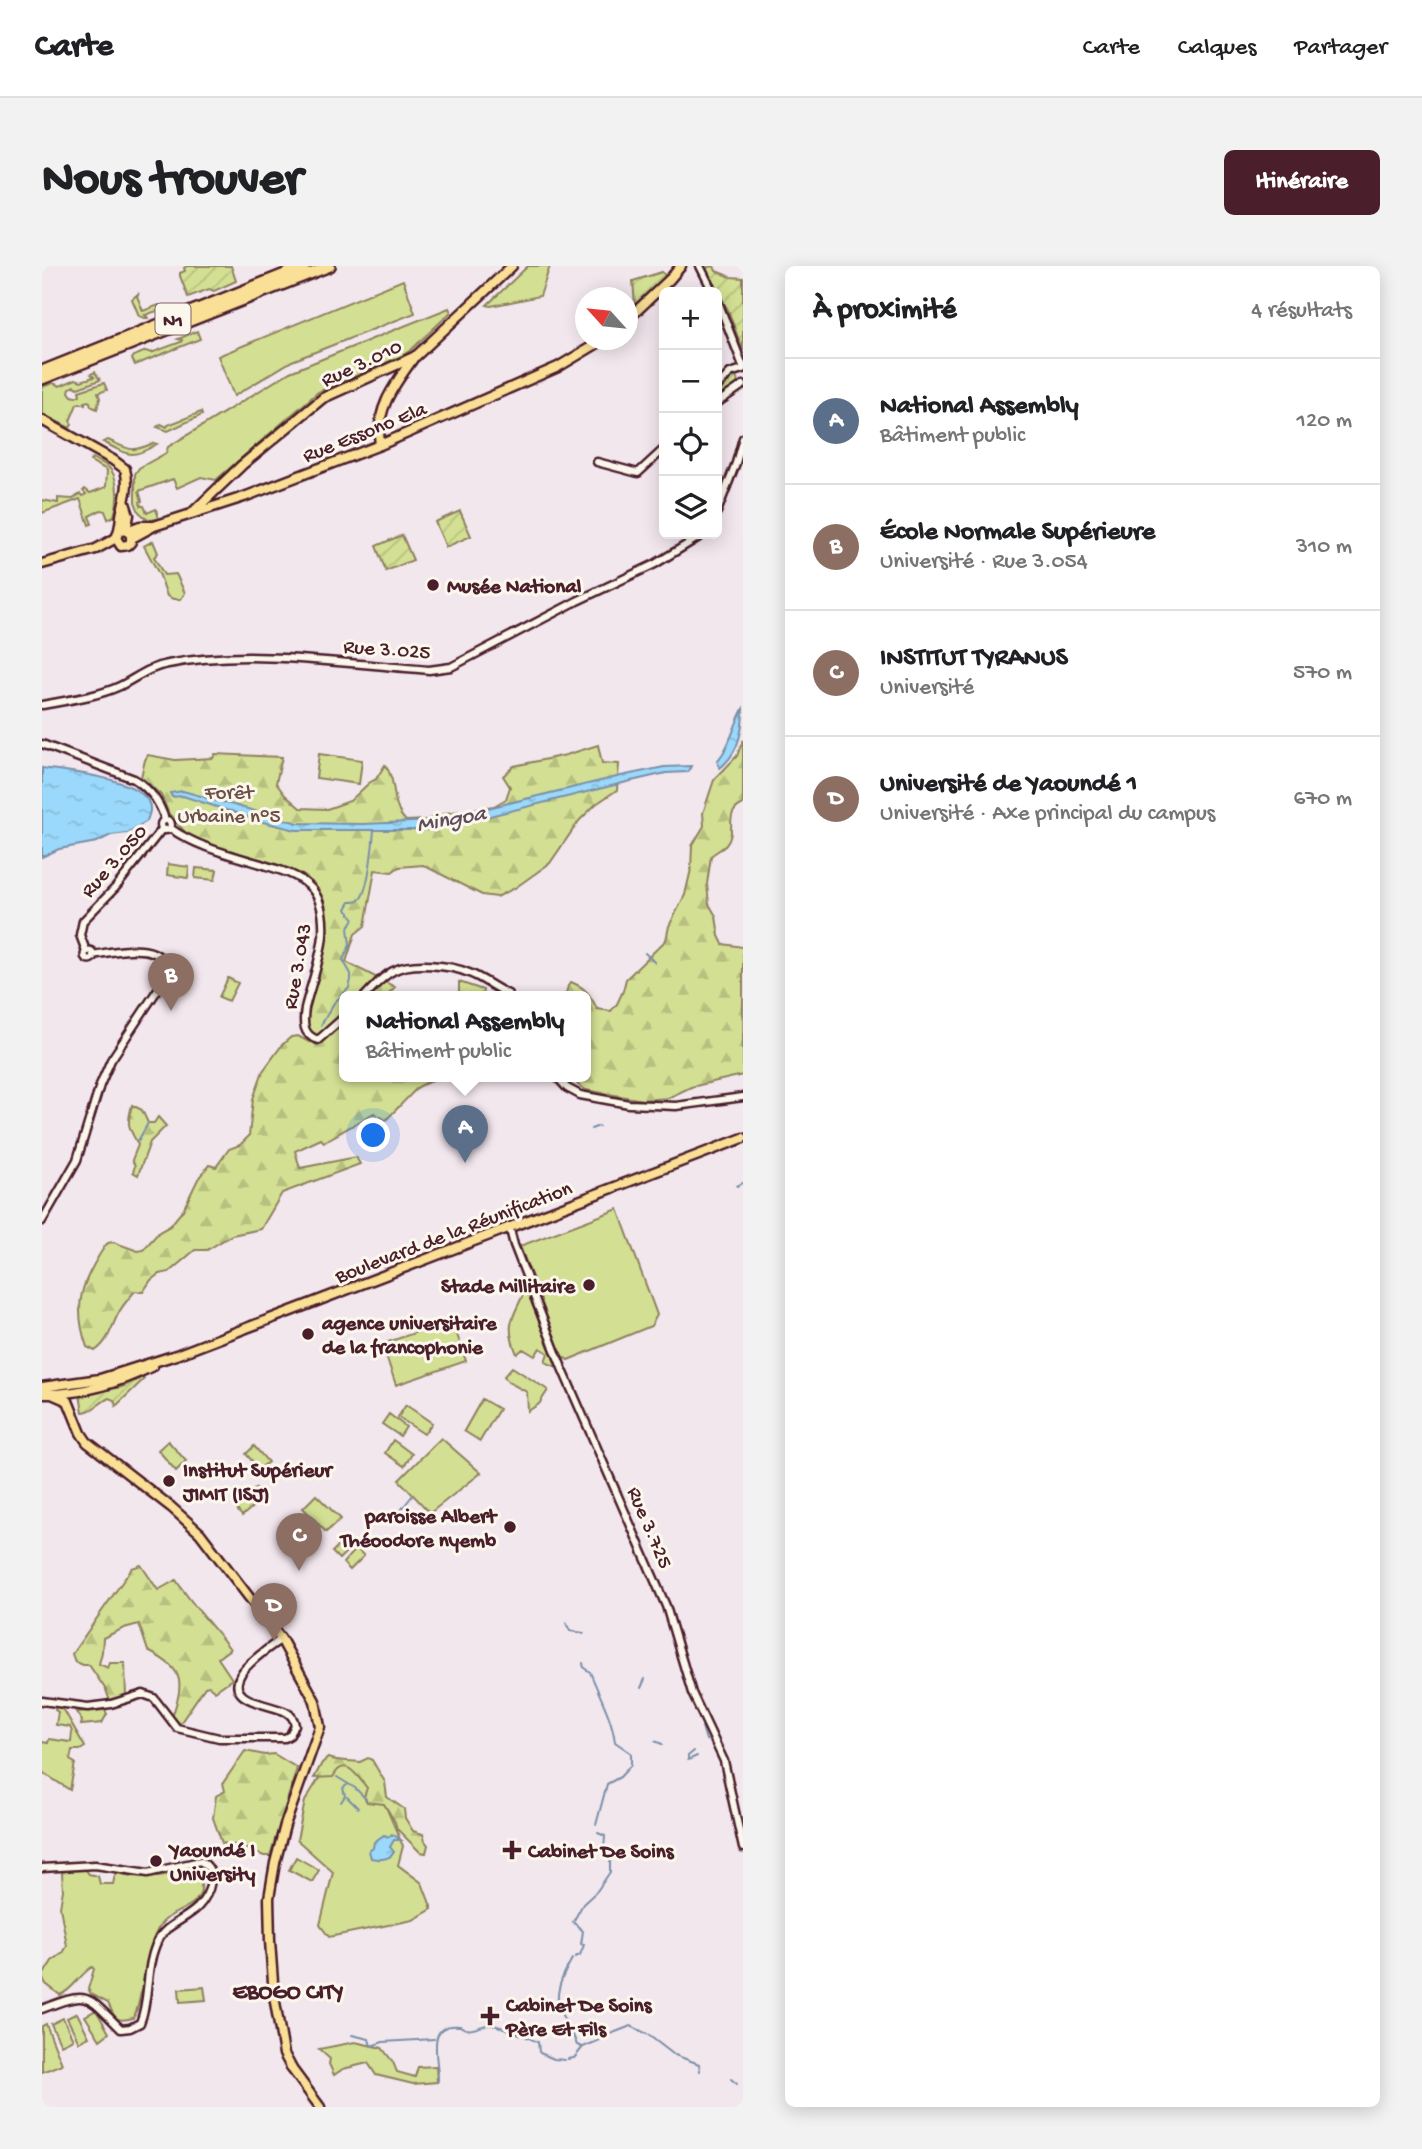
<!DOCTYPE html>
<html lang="fr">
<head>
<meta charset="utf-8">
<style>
  :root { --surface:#fff; --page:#f2f2f2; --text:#202124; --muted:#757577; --line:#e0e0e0; --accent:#4a1f2b }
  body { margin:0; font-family:"Gochi Hand",sans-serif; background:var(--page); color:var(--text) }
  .controls { position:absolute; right:21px; top:21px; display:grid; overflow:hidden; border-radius:10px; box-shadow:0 4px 18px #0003 }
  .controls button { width:63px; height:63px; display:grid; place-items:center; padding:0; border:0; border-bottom:2px solid var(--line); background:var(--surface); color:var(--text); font:35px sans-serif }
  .compass { position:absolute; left:533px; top:21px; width:63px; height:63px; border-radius:50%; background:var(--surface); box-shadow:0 4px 18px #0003; rotate:297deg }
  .you { position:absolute; left:332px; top:870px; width:24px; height:24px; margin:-18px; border:5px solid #fff; border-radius:50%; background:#1a73e8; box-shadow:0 0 0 10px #1a73e833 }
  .badge { display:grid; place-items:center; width:46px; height:46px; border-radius:50%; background:var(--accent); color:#fff; font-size:23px; font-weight:700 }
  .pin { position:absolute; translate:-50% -58px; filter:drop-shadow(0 2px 4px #0008) }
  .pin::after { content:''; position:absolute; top:37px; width:24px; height:21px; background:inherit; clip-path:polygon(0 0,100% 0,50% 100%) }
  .popup { position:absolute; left:297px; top:725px; width:252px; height:91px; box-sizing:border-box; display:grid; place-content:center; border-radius:10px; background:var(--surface); filter:drop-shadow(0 2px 5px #0005); font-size:23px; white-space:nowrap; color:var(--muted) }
  .popup b { font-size:26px; color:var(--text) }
  .popup::after { content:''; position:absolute; left:50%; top:100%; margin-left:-14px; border:14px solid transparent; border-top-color:var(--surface) }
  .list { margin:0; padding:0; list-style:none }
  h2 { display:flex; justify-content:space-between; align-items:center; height:91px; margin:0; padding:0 28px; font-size:30px }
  h2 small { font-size:23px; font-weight:400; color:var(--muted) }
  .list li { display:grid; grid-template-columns:46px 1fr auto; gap:21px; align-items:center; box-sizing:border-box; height:126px; padding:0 28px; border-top:2px solid var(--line) }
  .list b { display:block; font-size:26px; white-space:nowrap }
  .list p { margin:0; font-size:23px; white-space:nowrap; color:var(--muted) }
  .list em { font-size:23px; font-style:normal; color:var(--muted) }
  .icon { flex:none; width:38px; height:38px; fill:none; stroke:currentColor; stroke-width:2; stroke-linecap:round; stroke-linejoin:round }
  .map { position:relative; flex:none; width:701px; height:1841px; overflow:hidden; border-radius:10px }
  header { display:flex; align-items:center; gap:42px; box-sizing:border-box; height:98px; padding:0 35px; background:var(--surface); border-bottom:2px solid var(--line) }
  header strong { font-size:33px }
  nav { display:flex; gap:38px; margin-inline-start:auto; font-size:24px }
  .intro { display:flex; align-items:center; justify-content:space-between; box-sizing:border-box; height:168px; padding:0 42px }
  h1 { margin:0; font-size:49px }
  .button { padding:18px 32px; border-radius:10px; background:var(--accent); color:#fff; font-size:24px; font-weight:700 }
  main { display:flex; gap:42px; padding:0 42px }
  aside { flex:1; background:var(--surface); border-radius:10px; box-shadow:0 4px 18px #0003 }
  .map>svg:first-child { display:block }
</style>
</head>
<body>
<header>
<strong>Carte</strong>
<nav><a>Carte</a><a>Calques</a><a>Partager</a></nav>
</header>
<div class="intro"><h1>Nous trouver</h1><a class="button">Itinéraire</a></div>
<main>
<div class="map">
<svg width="701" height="1841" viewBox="0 0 701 1841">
  <defs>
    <pattern id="forest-firs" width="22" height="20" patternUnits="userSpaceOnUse" patternTransform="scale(1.75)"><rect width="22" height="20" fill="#d3e093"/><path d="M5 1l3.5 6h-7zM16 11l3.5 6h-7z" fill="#b7c07f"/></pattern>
    <pattern id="park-tufts" width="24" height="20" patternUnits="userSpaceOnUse" patternTransform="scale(1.75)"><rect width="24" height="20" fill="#d3e093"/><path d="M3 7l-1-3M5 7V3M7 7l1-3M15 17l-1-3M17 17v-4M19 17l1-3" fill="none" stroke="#b7c07f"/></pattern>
    <pattern id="garden-furrows" width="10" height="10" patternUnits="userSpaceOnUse" patternTransform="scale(1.75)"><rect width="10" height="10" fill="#d3e093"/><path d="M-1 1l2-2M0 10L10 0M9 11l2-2" fill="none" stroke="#b7c07f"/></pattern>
    <pattern id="water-ripples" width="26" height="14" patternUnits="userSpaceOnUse" patternTransform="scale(1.75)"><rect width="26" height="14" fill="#9ad9fb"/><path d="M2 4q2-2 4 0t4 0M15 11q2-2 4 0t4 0" fill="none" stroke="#86bad7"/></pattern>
  </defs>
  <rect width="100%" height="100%" fill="#f3e7ee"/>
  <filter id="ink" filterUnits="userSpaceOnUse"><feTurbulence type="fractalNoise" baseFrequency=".0143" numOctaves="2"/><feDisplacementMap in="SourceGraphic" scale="14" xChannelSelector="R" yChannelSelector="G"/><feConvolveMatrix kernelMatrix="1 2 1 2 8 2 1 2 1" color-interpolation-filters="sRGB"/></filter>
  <g filter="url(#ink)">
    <path fill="#d3e093" stroke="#8e805f" stroke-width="2" d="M486 0H508L498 30 449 40 445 39Z
      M361 14 373 47 250 95 192 130 176 90Z
      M97 27 95 30 101 45 117 39 120 46C112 43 110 48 103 49L106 52H103L97 50 90 33Z
      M407 42 409 46 370 83 360 90 276 126 174 214 159 211 135 222 131 213 97 225 100 235 98 236 99 240H102L105 247 114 243 117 253 106 254 97 246 93 236V208L97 202 124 187 126 181 248 106Z
      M155 65 158 73 93 99 90 93 92 90 104 85 109 87 139 76 140 74 136 73Z
      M53 106 58 114 36 122 32 120 28 122 27 126 30 130 34 131 38 129 37 125 62 117 65 124 56 127 58 132 55 143 49 140 48 136 46 135 43 136V139L38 137 35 138 28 155 30 158 28 162 0 148V121L11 117 18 120 34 113 39 115 52 111 49 108Z
      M159 146 160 149 126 165 115 161 119 158 125 161 126 159Z
      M66 174C89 184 88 187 112 177L115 178C89 194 87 189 61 176Z
      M50 192C56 195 65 198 69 204 77 215 76 238 72 250L66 253 63 245 59 244 47 250 50 258 47 259 38 233 0 247V234L16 237V232L31 233 38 228 41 230 44 228 41 225 43 223 48 227 64 221 65 204 48 195Z
      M111 275 116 287 112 291 122 309 134 308 143 327 139 333H131L125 330 118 310 102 280Z
      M277 488 320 494 317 518 274 512Z
      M126 598 147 601 146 612 125 609Z
      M154 602 175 604 173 614 153 612Z
      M186 712 196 717 187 735 177 731Z
      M576 943 615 1049 609 1060 526 1094 520 1090 478 980Z
      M484 1023 515 1101 503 1096 506 1087 498 1082 493 1090 481 1083 475 1088C462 1058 471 1051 484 1023Z
      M410 1054 424 1095 354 1119 340 1078Z
      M470 1101 506 1124 497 1138 486 1145 485 1126 466 1116 462 1110Z
      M440 1133 457 1143 438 1175 422 1165Z
      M364 1139 390 1157 382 1168 356 1151Z
      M347 1148 364 1161 358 1170 340 1158Z
      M399 1172 439 1207 388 1247 357 1214Z
      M351 1174 370 1188 362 1200 343 1187Z
      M126 1175 144 1195 134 1205 116 1184Z
      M212 1180 226 1196 217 1203 204 1188Z
      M214 1222 222 1231 200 1250 193 1241Z
      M274 1229 299 1253 284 1266 261 1242Z
      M304 1272 311 1279 297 1293 290 1286Z
      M314 1282 322 1290 308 1304 301 1297Z
      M14 1439 23 1446 43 1481 38 1484H30L28 1494 33 1497 28 1524 0 1506V1476L6 1477 7 1473 29 1476 30 1466 28 1461 14 1459 16 1446 13 1444Z
      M284 1501H311L341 1534 361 1580 356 1599 380 1617 390 1643 371 1654 287 1671 278 1659 291 1606 255 1574 263 1535Z
      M254 1591 277 1604 270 1616 247 1604Z
      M29 1602 43 1603 47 1608 56 1610 58 1618H71L73 1609 76 1607C103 1615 125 1608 151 1605 156 1609 159 1612 159 1618 162 1643 130 1642 119 1658 106 1677 104 1704 99 1726 97 1735 96 1744 91 1752 72 1757 73 1751 66 1737L49 1728 46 1723 52 1703 50 1701C37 1709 32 1723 18 1729L4 1718 0 1711 10 1695 21 1687 25 1680 18 1641 21 1624 20 1607Z
      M162 1721 164 1734 138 1736 137 1723Z
      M54 1744 67 1767 58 1774 43 1750Z
      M35 1747 47 1771 37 1776 25 1752Z
      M21 1752 31 1773 19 1779 9 1758Z
      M4 1758 20 1798 0 1806V1760Z
      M313 1776 340 1782 351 1796 355 1806 373 1811 376 1801 394 1800 395 1816 371 1818 334 1809 326 1797 301 1803 292 1809 287 1798 288 1793 277 1783Z"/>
    <path fill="url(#forest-firs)" stroke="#8e805f" stroke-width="2" d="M701 474V538C680 548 696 565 684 579 680 583 673 586 669 590L665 618 667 638 674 650 677 670 681 678 701 681V809L649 821 626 832 601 834 544 824 536 819 532 811H544V731H523L526 720 529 716C544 722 548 728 555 743L569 745 575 738 581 725 584 713 624 674 627 660 643 629 649 603 650 580 662 560 661 547 672 514 695 490Z
      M556 479 560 497 577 498 575 524 554 538 537 555 508 597 473 622 455 631 440 629 381 599 357 601 350 606 333 604 323 660 313 668 304 696 353 721 343 731H302V811H396L376 821 344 854 332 847 282 876 279 873 253 885 258 902 314 891 318 898 240 927 219 963 190 969 165 984H153L127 1006 117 1008 109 1014 101 1026 93 1025C86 1033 79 1041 75 1050 69 1063 66 1076 53 1085L45 1081C30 1039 40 1015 63 980L66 977 71 976 96 985 101 984 117 966 128 960 141 944 156 913 167 899 174 901 187 883 198 879 207 870 211 833 221 805 240 779 249 771 256 770 267 776 269 771 262 758 281 670 276 634 256 612 142 572V565L127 548 119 529 99 511 103 494 106 489 133 494 171 492 173 488 240 491 234 517 243 529 258 542 285 543 308 535 327 517 334 513 343 499C356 516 348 540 364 555L384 554 404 547 452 540 464 533 468 521 461 510 472 500 524 489Z
      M417 716 441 724 440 731H417Z
      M90 839 100 844 106 857H112L116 851 124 860 108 876 96 909 91 906 93 900 90 894 96 879C87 860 84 862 90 839Z
      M99 1299 116 1324 134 1314C150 1339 170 1359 188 1383L176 1392 190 1413 173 1425 167 1420 163 1421 135 1462 129 1454C142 1417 144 1404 106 1385L97 1358 82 1362 61 1372 60 1386 57 1398 66 1402 68 1397H83L84 1432 69 1438 64 1424 47 1399H41L33 1396 30 1388 90 1302Z
      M203 1485 223 1489 232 1488 255 1502 228 1590H222L198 1580 180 1577 171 1552 174 1530 183 1525 181 1517Z
      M286 1492C297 1496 307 1494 318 1496L326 1492 330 1494 343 1516 345 1531 362 1543 363 1552 371 1565 381 1568 383 1575 386 1579 384 1587 378 1586 355 1563 353 1556 342 1538 325 1536 322 1531 325 1522C316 1511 303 1488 291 1511L272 1512 280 1497Z"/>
    <path fill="url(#park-tufts)" stroke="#8e805f" stroke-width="2" d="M63 1444 65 1448 60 1457 39 1459 40 1455 34 1446Z"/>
    <path fill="url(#garden-furrows)" stroke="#8e805f" stroke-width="2" d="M145 0H189L194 15 172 25 167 23 146 31 138 10V7L143 5 142 2Z
      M672 0 674 5 689 11 701 12V85L686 44 663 5 666 1Z
      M620 6 625 11 593 39 591 15Z
      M689 110 695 112 696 117 675 133V127Z
      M418 245 429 270 404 281 393 256Z
      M360 269 371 294 344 305 334 280Z
      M101 1111 102 1113 74 1140 72 1134 67 1132C58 1136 51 1146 41 1146L38 1129 80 1121Z"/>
    <path fill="url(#water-ripples)" stroke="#7a8fa8" stroke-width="2" d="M701 443C701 465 696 488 678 502L675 495C687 483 692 459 701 443Z
      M649 500 646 506 624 507 585 516 391 564H254L221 556 141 530 130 531 128 527 141 525 256 557 320 558 392 555 579 510 622 501Z
      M0 502C24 506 110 512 108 544 108 548 106 551 105 555L85 567 69 569 55 576 17 583 0 591Z
      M350 1568 359 1574H352L348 1581 352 1586C348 1594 337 1594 329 1592L327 1585 331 1582 332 1576 342 1569 347 1571Z"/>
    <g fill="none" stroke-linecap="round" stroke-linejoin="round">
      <path stroke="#7a8fa8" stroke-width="2" d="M603 687 613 697
        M279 759 292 737 307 722 309 714V708L301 694 308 679 306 662 312 653 304 643 308 636C313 636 316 636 319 632 327 621 331 578 332 564
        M549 863 557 860
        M96 875 106 857
        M695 920 701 917
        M352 1253 370 1230
        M524 1357 528 1365 542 1367
        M541 1397 542 1402 548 1406C557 1429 570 1451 573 1476L589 1487V1499L578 1511 565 1518 554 1559
        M599 1422 603 1413
        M660 1461 664 1474 668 1475
        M613 1475 620 1478
        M652 1485 646 1490V1494L655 1490
        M295 1511 313 1522 324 1533
        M305 1531 316 1542
        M299 1536 303 1530 301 1522 305 1519
        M556 1567 563 1570 562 1583
        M555 1625 568 1606V1588L563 1585
        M533 1691 538 1689 542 1679 539 1678 541 1665 531 1656 541 1638 554 1626
        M526 1759C508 1736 517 1715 530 1693
        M528 1762 535 1779 540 1781
        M310 1769 327 1773 329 1780 341 1776 392 1773
        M563 1770 589 1760 605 1768 631 1788
        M498 1787 512 1793 523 1794
        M633 1789 657 1798 658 1805
        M526 1793 532 1792 541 1781 558 1774
        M689 1813 695 1818
        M396 1815C397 1792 382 1756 418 1760 430 1769 439 1757 451 1759 466 1762 482 1770 496 1776L497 1786"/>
      <g stroke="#4a1f2b" stroke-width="11">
        <path id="minor" d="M658 0 671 26
          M675 33 701 100
          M675 121 688 107 701 103
          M675 137 701 119
          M555 196 596 207 622 183
          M675 246 694 197 701 172
          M0 439C26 434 54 431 78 420 94 412 107 401 126 398 206 382 305 398 387 404L409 401 535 335 613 298 662 268
          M0 478 92 513C108 523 118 536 123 554
          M119 559a5 5 0 1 1 10 0a5 5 0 1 1-10 0Z
          M128 562C156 582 190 589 222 599 237 604 254 608 266 619 280 631 282 651 281 669 279 693 269 718 263 742 261 756 260 769 276 774L302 751
          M42.5 689a4.5 4.5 0 1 1 9 0a4.5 4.5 0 1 1-9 0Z
          M44 685 38 669 41 655 74 621 120 563
          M322 731C331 722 339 711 351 705 369 695 409 699 427 707 441 712 452 722 466 728L467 731
          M515 811 525 822 538 829 587 838 634 840 701 831
          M0 955 35 894 58 819 69 794 122 714C131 671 75 685 51 689
          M467 960 472 979 520 1102 624 1340 650 1427 682 1495 701 1582
          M0 1435 46 1441 69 1438 101 1428 112 1432 135 1462 177 1472H243L248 1469 253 1459C252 1453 250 1449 244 1446 229 1438 179 1436 201 1405 210 1393 227 1382 239 1373
          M0 1602 53 1599 106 1607 158 1595C177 1604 168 1628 156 1641 147 1650 135 1655 125 1663 119 1668 115 1675 113 1681 103 1706 108 1733 98 1757L88 1762 79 1763C44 1729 48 1724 0 1743"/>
      </g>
      <g stroke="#4a1f2b" stroke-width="13">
        <path id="major" d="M586 53 628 13 639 0
          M0 154 71 194 83 203C88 222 82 232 79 250 78 259 78 264 74 272L79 280 86 279 89 276V269L84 264 78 265
          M338 179C333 142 353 118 373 90
          M83 237 87 249 84 264
          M150 247 200 199 281 132 374 90 470 0
          M85 265 98 260H109
          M90 272 112 260 202 231 338 179 516 101 561 74
          M0 298 54 283 74 272
          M0 1121 58 1113 134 1089 701 872
          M0 1128C38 1129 77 1117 111 1100
          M10 1128 26 1135 39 1167 45 1176 129 1241 158 1267 239 1373 273 1435 278 1461 243 1559 233 1597 227 1632 228 1675 232 1730 242 1788 250 1803 278 1841"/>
      </g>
      <g stroke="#4a1f2b" stroke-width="14">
        <path id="highway" d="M0 105 263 0
          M0 113 288 0"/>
      </g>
      <use href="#minor" stroke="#fbf7ec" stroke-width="6"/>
      <use href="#major" stroke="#fadf96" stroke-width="8"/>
      <use href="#highway" stroke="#fadf96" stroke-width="9"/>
    </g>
  </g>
  <g fill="#4a1f2b" stroke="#fbf7ec" stroke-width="2.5">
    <circle cx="391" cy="319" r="7"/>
    <circle cx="547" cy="1019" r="7"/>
    <circle cx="266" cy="1068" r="7"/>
    <circle cx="127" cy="1215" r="7"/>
    <circle cx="468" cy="1261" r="7"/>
    <path d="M466.5 1573.5h7v7h7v7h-7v7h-7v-7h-7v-7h7z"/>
    <circle cx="114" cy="1595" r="7"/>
    <path d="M444.5 1739.5h7v7h7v7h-7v7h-7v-7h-7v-7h7z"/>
  </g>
  <g text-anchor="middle" stroke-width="6" stroke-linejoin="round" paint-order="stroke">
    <rect fill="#fbf7ec" stroke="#7f6065" stroke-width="2" x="113.5" y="37.5" width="35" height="31" rx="5"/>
    <g font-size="19" font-weight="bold" fill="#4a1f2b">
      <text x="131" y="60">N1</text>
    </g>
    <g font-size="21" fill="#4a1f2b" stroke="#fbf7ec">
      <text transform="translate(319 96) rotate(-25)" y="7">Rue 3.010</text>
      <text transform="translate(322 165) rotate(-22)" y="7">Rue Essono Ela</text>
      <text transform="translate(345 382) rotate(4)" y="7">Rue 3.025</text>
      <text transform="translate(71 594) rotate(-49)" y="7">Rue 3.050</text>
      <text transform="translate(254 700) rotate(-80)" y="7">Rue 3.043</text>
      <text transform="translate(411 965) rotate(-21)" y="7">Boulevard de la Réunification</text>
      <text transform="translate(609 1261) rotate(67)" y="7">Rue 3.725</text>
    </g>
    <g font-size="21" font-weight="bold" fill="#4a1f2b" stroke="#fbf7ec" text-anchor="start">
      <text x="405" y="326">Musée National</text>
      <text x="533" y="1026" text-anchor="end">Stade Millitaire</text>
      <text x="280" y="1063">agence universitaire<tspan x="280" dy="24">de la francophonie</tspan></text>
      <text x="141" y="1210">Institut Supérieur<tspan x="141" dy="24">JIMIT (ISJ)</tspan></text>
      <text x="454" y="1256" text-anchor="end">paroisse Albert<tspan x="454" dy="24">Théoodore nyemb</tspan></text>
      <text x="128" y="1590">Yaoundé I<tspan x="128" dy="24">University</tspan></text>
      <text x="486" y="1591">Cabinet De Soins</text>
      <text x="464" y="1745">Cabinet De Soins<tspan x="464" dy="24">Père Et Fils</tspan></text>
    </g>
    <g font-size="21" fill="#6c4f45" stroke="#fbf7ec">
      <text x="187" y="532">Forêt<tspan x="187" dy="24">Urbaine n°5</tspan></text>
    </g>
    <g font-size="23" font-style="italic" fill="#5e4e5f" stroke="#fbf7ec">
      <text transform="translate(409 551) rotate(-10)" y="8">Mingoa</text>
    </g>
    <g font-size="23" font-weight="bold" fill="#4a1f2b" stroke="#fbf7ec">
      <text x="246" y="1732">EBOGO CITY</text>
    </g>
  </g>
</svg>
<div class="controls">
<button>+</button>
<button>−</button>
<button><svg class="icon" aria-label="locate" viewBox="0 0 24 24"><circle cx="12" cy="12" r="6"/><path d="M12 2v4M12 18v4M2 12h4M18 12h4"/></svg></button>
<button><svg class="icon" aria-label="layers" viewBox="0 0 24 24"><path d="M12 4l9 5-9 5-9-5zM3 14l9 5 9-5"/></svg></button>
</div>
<svg class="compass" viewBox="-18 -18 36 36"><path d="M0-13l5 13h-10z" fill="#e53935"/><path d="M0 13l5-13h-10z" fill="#757577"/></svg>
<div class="you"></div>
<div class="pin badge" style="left:423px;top:897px;background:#5c6f8a">A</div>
<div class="popup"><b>National Assembly</b>Bâtiment public</div>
<div class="pin badge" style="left:129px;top:745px;background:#8d6e63">B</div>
<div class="pin badge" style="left:257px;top:1305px;background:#8d6e63">C</div>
<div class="pin badge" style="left:232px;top:1375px;background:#8d6e63">D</div>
</div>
<aside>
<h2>À proximité<small>4 résultats</small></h2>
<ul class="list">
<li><span class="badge" style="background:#5c6f8a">A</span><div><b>National Assembly</b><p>Bâtiment public</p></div><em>120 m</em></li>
<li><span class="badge" style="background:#8d6e63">B</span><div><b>École Normale Supérieure</b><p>Université · Rue 3.054</p></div><em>310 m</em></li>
<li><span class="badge" style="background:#8d6e63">C</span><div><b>INSTITUT TYRANUS</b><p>Université</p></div><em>570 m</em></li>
<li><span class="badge" style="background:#8d6e63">D</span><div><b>Université de Yaoundé 1</b><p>Université · Axe principal du campus</p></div><em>670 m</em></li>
</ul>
</aside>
</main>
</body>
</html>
